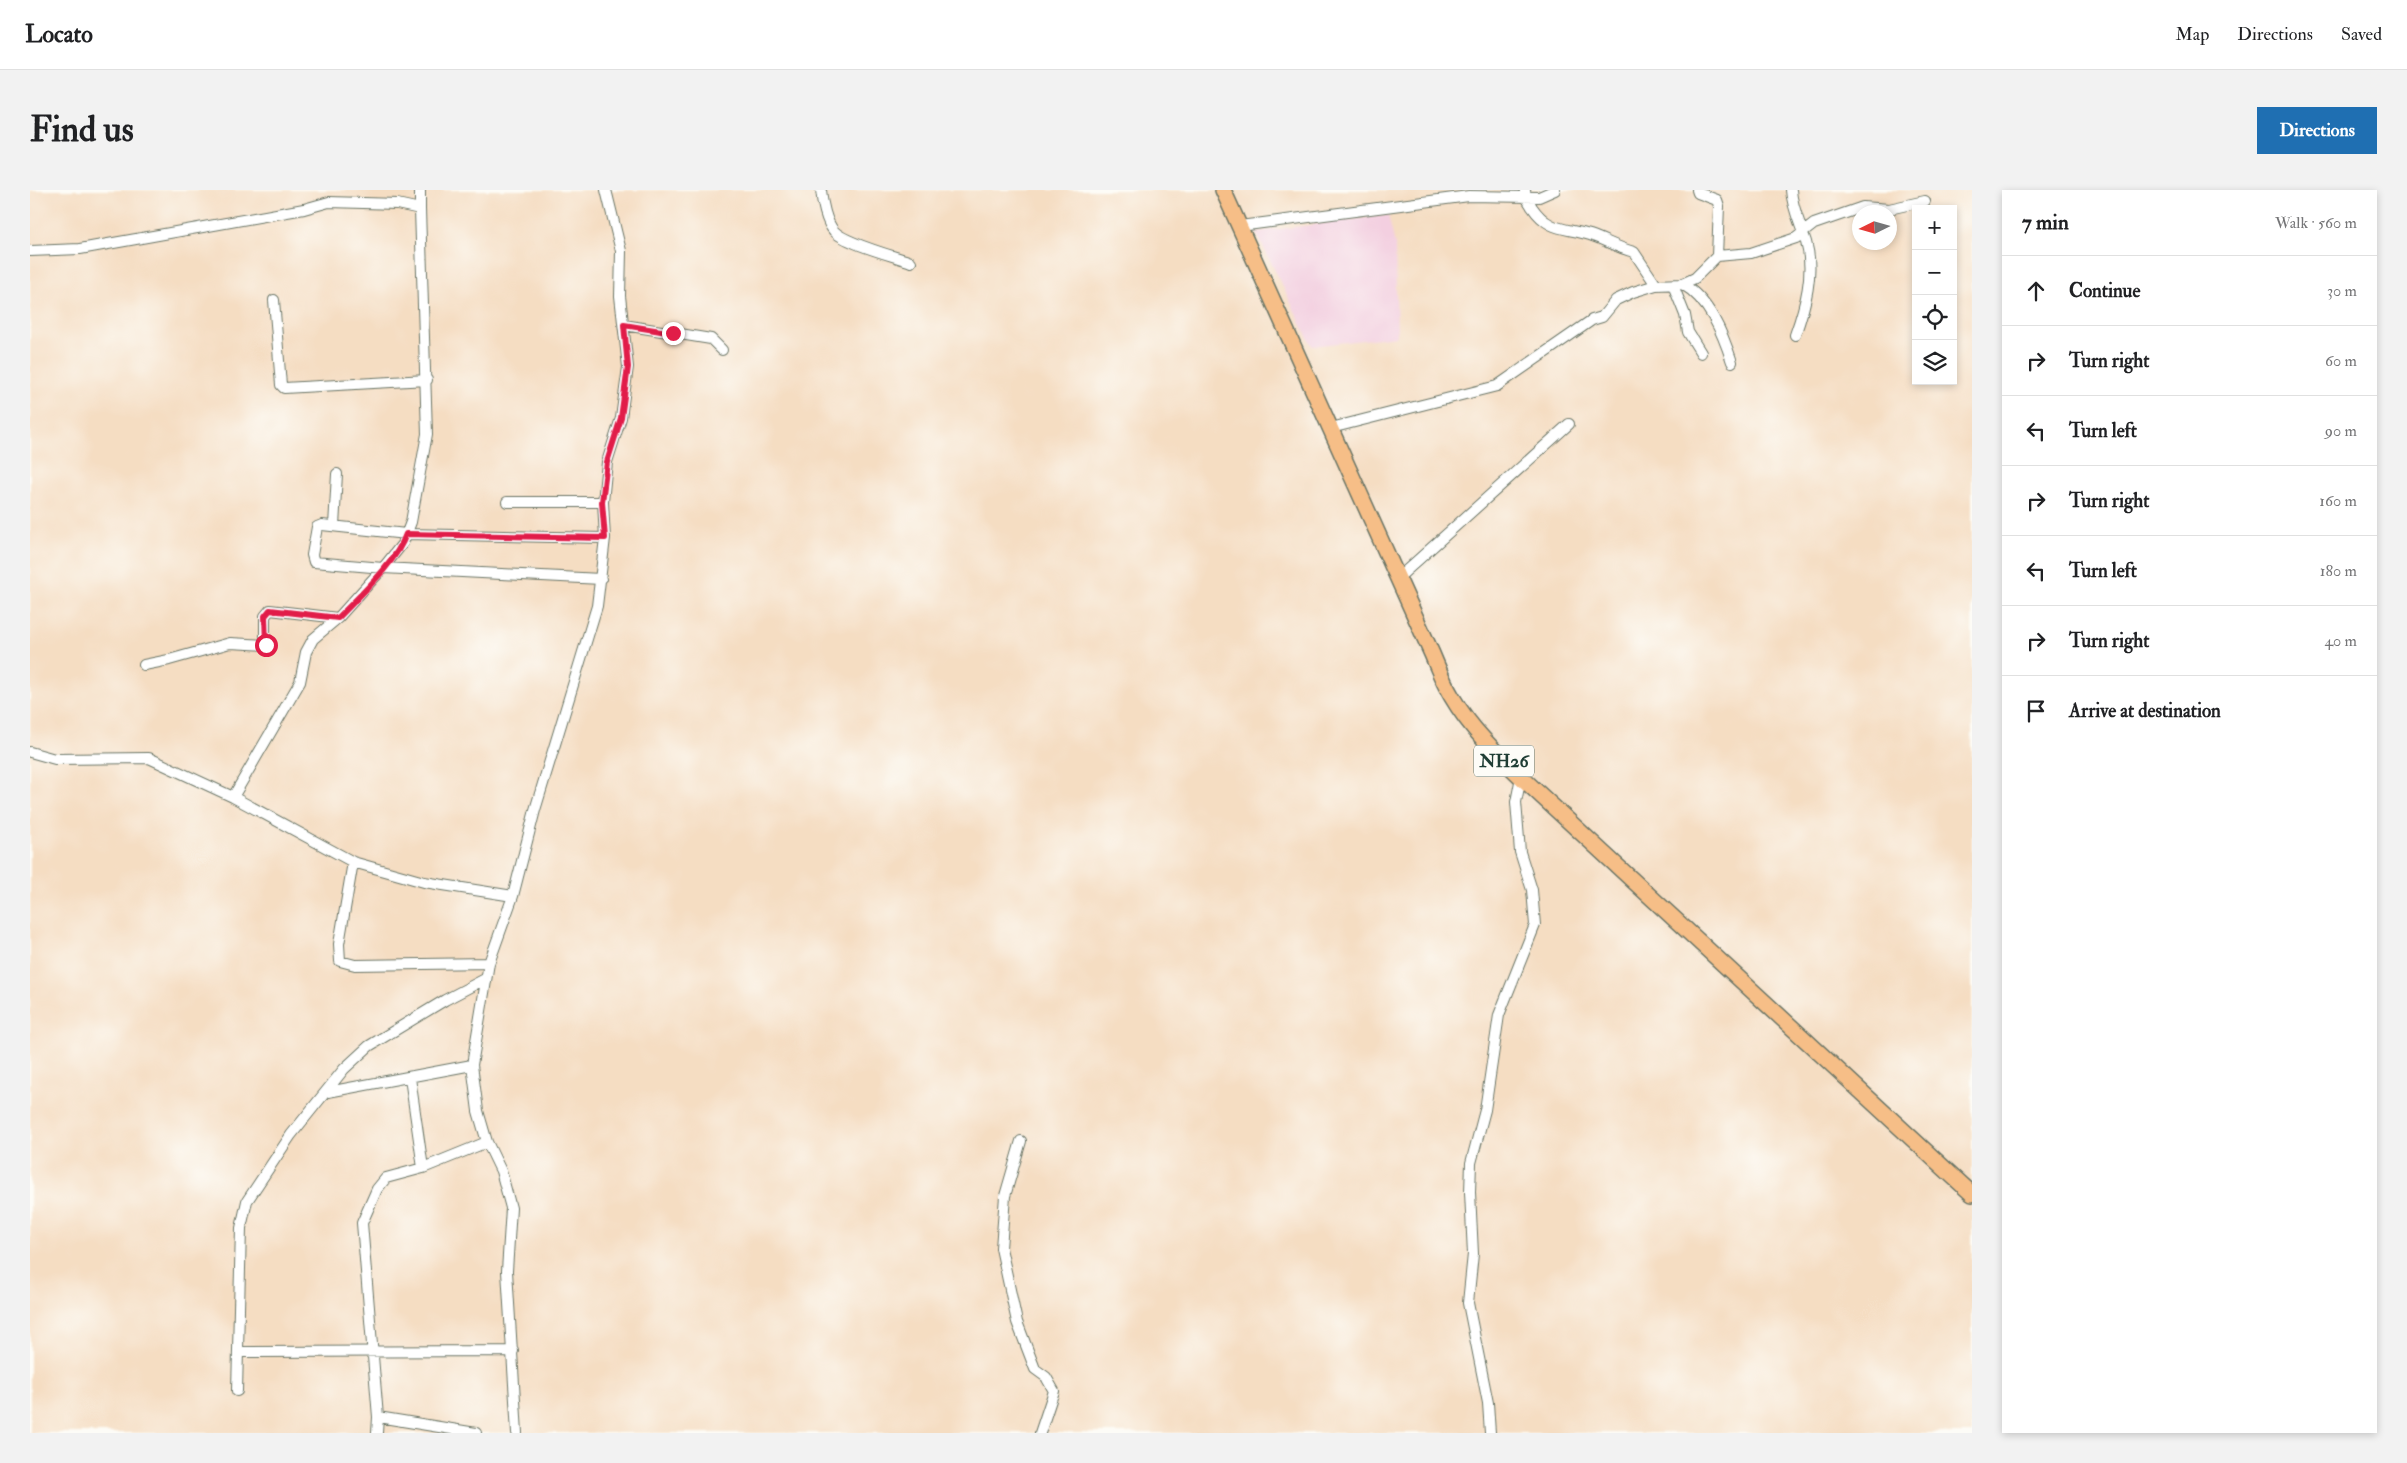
<!DOCTYPE html>
<html lang="en">
<head>
<meta charset="utf-8">
<style>
  :root { --surface:#fff; --page:#f2f2f2; --text:#202124; --muted:#757577; --line:#e0e0e0; --accent:#1f6fb2 }
  body { margin:0; font-family:"IM FELL Double Pica",serif; background:var(--page); color:var(--text) }
  .controls { position:absolute; right:15px; top:15px; display:grid; overflow:hidden; border-radius:0px; box-shadow:0 2px 8px #0003 }
  .controls button { width:45px; height:45px; display:grid; place-items:center; padding:0; border:0; border-bottom:1px solid var(--line); background:var(--surface); color:var(--text); font:25px sans-serif }
  .compass { position:absolute; left:1822px; top:15px; width:45px; height:45px; border-radius:50%; background:var(--surface); box-shadow:0 2px 8px #0003; rotate:265deg }
  .stop { position:absolute; width:15px; height:15px; margin:-11px; border:4px solid #e11d48; border-radius:50%; background:#fff }
  .stop.end { background:#e11d48; border-color:#fff; box-shadow:0 1px 5px #0008 }
  .list { margin:0; padding:0; list-style:none }
  h2 { display:flex; justify-content:space-between; align-items:center; height:65px; margin:0; padding:0 20px; font-size:21px }
  h2 small { font-size:16px; font-weight:400; color:var(--muted) }
  .list li { display:grid; grid-template-columns:32px 1fr auto; gap:15px; align-items:center; box-sizing:border-box; height:70px; padding:0 20px; border-top:1px solid var(--line) }
  .list b { display:block; font-size:19px; white-space:nowrap }
  .list em { font-size:16px; font-style:normal; color:var(--muted) }
  .icon { flex:none; width:28px; height:28px; fill:none; stroke:currentColor; stroke-width:2; stroke-linecap:round; stroke-linejoin:round }
  .map { position:relative; flex:none; width:1942px; height:1243px; overflow:hidden; border-radius:0px }
  header { display:flex; align-items:center; gap:30px; box-sizing:border-box; height:70px; padding:0 25px; background:var(--surface); border-bottom:1px solid var(--line) }
  header strong { font-size:24px }
  nav { display:flex; gap:28px; margin-inline-start:auto; font-size:18px }
  .intro { display:flex; align-items:center; justify-content:space-between; box-sizing:border-box; height:120px; padding:0 30px }
  h1 { margin:0; font-size:35px }
  .button { padding:12px 22px; border-radius:0px; background:var(--accent); color:#fff; font-size:18px; font-weight:700 }
  main { display:flex; gap:30px; padding:0 30px }
  aside { flex:1; background:var(--surface); border-radius:0px; box-shadow:0 2px 8px #0003 }
  .map>svg:first-child { display:block }
</style>
</head>
<body>
<header>
<strong>Locato</strong>
<nav><a>Map</a><a>Directions</a><a>Saved</a></nav>
</header>
<div class="intro"><h1>Find us</h1><a class="button">Directions</a></div>
<main>
<div class="map">
<svg width="1942" height="1243" viewBox="0 0 1942 1243">
  <rect width="100%" height="100%" fill="#fdfcf7"/>
  <filter id="ink" filterUnits="userSpaceOnUse"><feTurbulence type="fractalNoise" baseFrequency=".02" numOctaves="2"/><feDisplacementMap in="SourceGraphic" scale="10" xChannelSelector="R" yChannelSelector="G"/><feConvolveMatrix kernelMatrix="1 2 1 2 8 2 1 2 1" color-interpolation-filters="sRGB"/></filter>
  <filter id="wash" filterUnits="userSpaceOnUse"><feTurbulence type="fractalNoise" baseFrequency=".0096" numOctaves="4" result="noise"/><feDisplacementMap in="SourceGraphic" scale="20" xChannelSelector="R" yChannelSelector="G"/><feGaussianBlur stdDeviation="1.12" result="paint"/><feColorMatrix in="noise" values="0 0 0 0 0 0 0 0 0 0 0 0 0 0 0 0 0 1.4 0 .05"/><feComposite in="paint" operator="in"/></filter>
  <g filter="url(#wash)">
    <rect width="100%" height="100%" fill="#f5ddc2"/>
    <path fill="#f3cfe0" d="M1358 25 1365 54 1367 146 1282 156 1226 42Z"/>
  </g>
  <g filter="url(#ink)">
    <g fill="none" stroke-linecap="round" stroke-linejoin="round">
      <g stroke="#6a7566" stroke-width="12">
        <path id="minor" d="M791 0C792 12 796 32 804 41 814 53 864 66 881 72
          M1495 0C1495 8 1498 10 1502 17 1519 42 1534 37 1560 45 1575 50 1588 58 1604 62L1626 95
          M1667 0 1668 3 1687 10 1689 16 1687 66
          M1761 0C1762 18 1771 35 1776 52 1785 82 1775 117 1765 145
          M1210 36 1439 6 1509 7 1525 0
          M0 61 50 59 274 19 299 12 367 14 390 19V0
          M1652 94C1679 109 1693 144 1702 172
          M1643 95 1655 125 1658 142 1671 163
          M244 110 251 195 254 198 397 190
          M594 135 681 149 692 160
          M1301 238 1467 196 1562 130 1572 127 1586 110 1603 102 1626 95 1652 94 1665 88 1687 66 1721 63 1766 48 1784 34 1833 17 1859 19 1895 11
          M477 312H573
          M304 336 307 284
          M1368 388 1539 234
          M571 389 353 378 284 372 282 365 287 337 292 335 376 344 575 348
          M114 475 139 470 200 453 235 455V426L240 420 308 428
          M0 562 25 569 119 568 203 607 323 672 394 692 483 706
          M203 607 270 492 276 462 283 449 308 428 353 378 373 353 381 332 397 244 390 19
          M323 672 309 754 310 771 325 775 459 773
          M380 888 393 978
          M298 902 442 875
          M991 951 975 1006 971 1058 987 1132 1005 1179 1016 1187 1024 1201 1010 1243
          M208 1162 483 1161
          M207 1201 211 1038 217 1011 261 945 314 879 339 856 415 810 455 789
          M348 1227 446 1243
          M347 1243 348 1227 332 1033 347 999 356 988 393 978 457 952
          M487 1243 477 1081 481 1018 471 981 457 952 448 921 442 875 459 773 483 706 505 620 567 416 575 348 573 312 577 272 591 228 598 177 590 106 591 61 576 0
          M1460 1243 1458 1213 1438 1113 1443 1064 1440 1002 1441 973 1455 920 1469 825 1505 735 1502 700 1490 662 1486 612 1491 587"/>
      </g>
      <g stroke="#6a7566" stroke-width="18">
        <path id="highway" d="M1193 0 1402 464C1408 478 1414 494 1422 507 1440 538 1465 562 1491 587L1942 1004"/>
      </g>
      <use href="#minor" stroke="#fff" stroke-width="10"/>
      <use href="#highway" stroke="#f6be87" stroke-width="15"/>
    </g>
  </g>
  <g fill="none" stroke-linecap="round" stroke-linejoin="round" filter="url(#ink)">
    <path stroke="#e11d48" stroke-width="6" d="M236 455 235 426 240 420 308 428C330 405 366 373 376 344L575 348 572 312 577 272 591 228 598 177 594 135 643 143"/>
  </g>
  <g text-anchor="middle" stroke-width="4" stroke-linejoin="round" paint-order="stroke">
    <rect fill="#fdfcf7" stroke="#62766e" stroke-width="1" x="1444" y="555.5" width="60" height="31" rx="4"/>
    <g font-size="18" font-weight="bold" fill="#1f3d34">
      <text x="1474" y="577">NH26</text>
    </g>
  </g>
</svg>
<div class="controls">
<button>+</button>
<button>−</button>
<button><svg class="icon" aria-label="locate" viewBox="0 0 24 24"><circle cx="12" cy="12" r="6"/><path d="M12 2v4M12 18v4M2 12h4M18 12h4"/></svg></button>
<button><svg class="icon" aria-label="layers" viewBox="0 0 24 24"><path d="M12 4l9 5-9 5-9-5zM3 14l9 5 9-5"/></svg></button>
</div>
<svg class="compass" viewBox="-18 -18 36 36"><path d="M0-13l5 13h-10z" fill="#e53935"/><path d="M0 13l5-13h-10z" fill="#757577"/></svg>
<div class="stop" style="left:236px;top:455px"></div>
<div class="stop end" style="left:643px;top:143px"></div>
</div>
<aside>
<h2>7 min<small>Walk · 560 m</small></h2>
<ul class="list">
<li><svg class="icon" aria-label="ahead" viewBox="0 0 24 24"><path d="M12 20V5M6 11l6-6 6 6"/></svg><div><b>Continue</b></div><em>30 m</em></li>
<li><svg class="icon" aria-label="right" viewBox="0 0 24 24"><path d="M7 20v-9h11M14 6l5 5-5 5"/></svg><div><b>Turn right</b></div><em>60 m</em></li>
<li><svg class="icon" aria-label="left" viewBox="0 0 24 24"><path d="M17 20v-9H6M10 6l-5 5 5 5"/></svg><div><b>Turn left</b></div><em>90 m</em></li>
<li><svg class="icon" aria-label="right" viewBox="0 0 24 24"><path d="M7 20v-9h11M14 6l5 5-5 5"/></svg><div><b>Turn right</b></div><em>160 m</em></li>
<li><svg class="icon" aria-label="left" viewBox="0 0 24 24"><path d="M17 20v-9H6M10 6l-5 5 5 5"/></svg><div><b>Turn left</b></div><em>180 m</em></li>
<li><svg class="icon" aria-label="right" viewBox="0 0 24 24"><path d="M7 20v-9h11M14 6l5 5-5 5"/></svg><div><b>Turn right</b></div><em>40 m</em></li>
<li><svg class="icon" aria-label="arrive" viewBox="0 0 24 24"><path d="M6 21V4h12l-3 4 3 4H6"/></svg><div><b>Arrive at destination</b></div></li>
</ul>
</aside>
</main>
</body>
</html>
